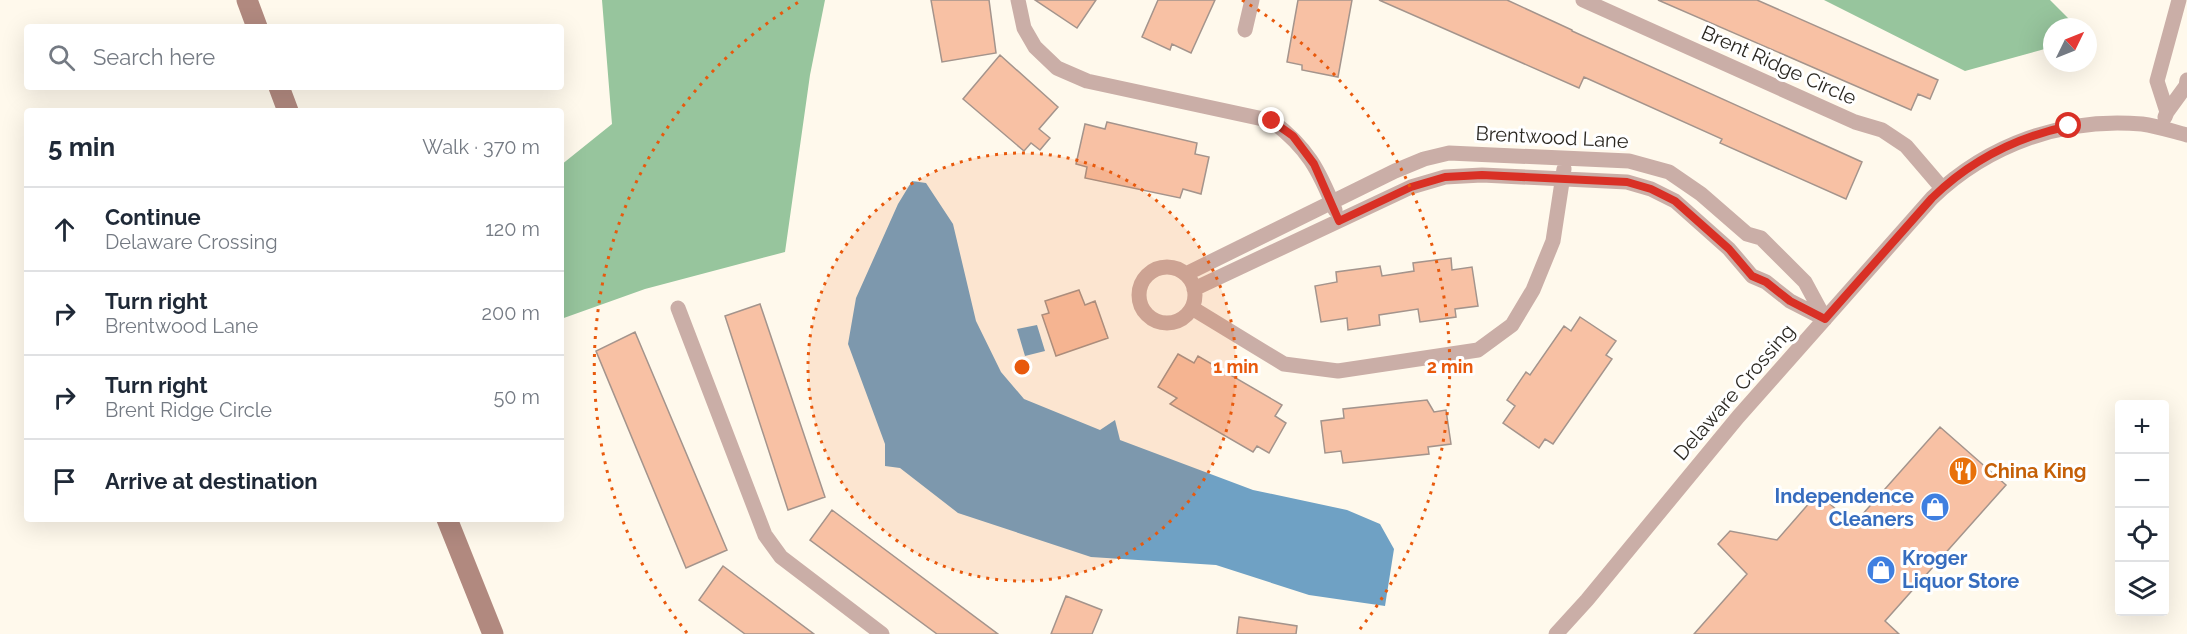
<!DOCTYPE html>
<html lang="en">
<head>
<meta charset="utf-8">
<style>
  :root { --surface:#fff; --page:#f6f6f7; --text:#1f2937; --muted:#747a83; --line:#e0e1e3 }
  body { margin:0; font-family:Raleway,sans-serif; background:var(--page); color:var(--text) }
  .controls { position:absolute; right:18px; bottom:18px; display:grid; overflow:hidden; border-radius:6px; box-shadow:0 6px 24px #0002 }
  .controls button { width:54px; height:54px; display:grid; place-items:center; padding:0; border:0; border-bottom:2px solid var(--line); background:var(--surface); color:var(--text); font:30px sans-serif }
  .compass { position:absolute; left:2043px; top:18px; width:54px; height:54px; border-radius:50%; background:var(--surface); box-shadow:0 6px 24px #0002; rotate:47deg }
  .stop { position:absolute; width:18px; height:18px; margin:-14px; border:4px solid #d93025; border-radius:50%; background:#fff }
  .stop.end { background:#d93025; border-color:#fff; box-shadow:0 2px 6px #0008 }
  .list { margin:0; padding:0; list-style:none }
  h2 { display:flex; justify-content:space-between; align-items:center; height:78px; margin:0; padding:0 24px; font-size:26px }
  h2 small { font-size:20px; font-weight:400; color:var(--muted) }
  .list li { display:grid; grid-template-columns:39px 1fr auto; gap:18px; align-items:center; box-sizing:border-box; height:84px; padding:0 24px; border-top:2px solid var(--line) }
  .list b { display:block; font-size:22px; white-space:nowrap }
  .list p { margin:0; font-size:20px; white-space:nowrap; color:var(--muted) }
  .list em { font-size:20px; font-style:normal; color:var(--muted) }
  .icon { flex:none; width:33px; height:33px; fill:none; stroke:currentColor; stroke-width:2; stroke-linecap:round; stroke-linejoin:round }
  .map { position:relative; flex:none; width:2187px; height:634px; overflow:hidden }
  .search { position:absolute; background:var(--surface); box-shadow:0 6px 24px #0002; left:24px; top:24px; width:540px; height:66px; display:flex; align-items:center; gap:15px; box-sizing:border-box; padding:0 21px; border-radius:6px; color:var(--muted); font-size:22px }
  .panel { position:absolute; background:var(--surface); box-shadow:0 6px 24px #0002; left:24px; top:108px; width:540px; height:414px; border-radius:6px }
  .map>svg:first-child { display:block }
</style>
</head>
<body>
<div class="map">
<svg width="2187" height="634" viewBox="0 0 2187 634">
  <rect width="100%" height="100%" fill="#fff9ec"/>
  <path fill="#97c59d" d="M602 0H825L810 75 785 252 645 289 561 319V165L612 124Z
    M1824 0H2050L2077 27H2052V47L1965 71Z"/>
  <path fill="#6fa1c4" d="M912 181 926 183 953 224 976 321 1001 372 1024 399 1100 430 1115 420 1120 440 1253 490 1347 510 1380 524 1394 549 1385 606 1309 595 1216 565 1091 557 958 513 900 468 885 466V444L848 344 856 298 898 204Z
    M1037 325 1045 351 1025 356 1017 329Z"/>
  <path fill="#f8c1a4" stroke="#a4948c" stroke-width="1.5" d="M931 0H989L996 53 942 62Z
    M1035 0H1096L1077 28Z
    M1158 0H1215L1191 53 1172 44 1170 50 1142 37Z
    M1298 0H1352L1338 77 1302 70V65L1287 62Z
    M1379 0H1507L1572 30V31L1862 162 1846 199 1720 143 1722 139 1584 77 1579 88Z
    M1658 0H1757L1938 80 1930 99 1918 94 1911 110Z
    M1000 55 1058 107 1039 129 1050 138 1040 150 1031 143 1024 151 963 99Z
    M1107 122 1197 143 1195 154 1209 157 1201 194 1183 189 1180 198 1085 178 1087 167 1076 164 1085 124 1105 129Z
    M1451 258 1452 270 1472 267 1478 306 1455 309 1456 317 1420 322 1418 309 1379 315 1380 325 1348 330 1347 318 1321 322 1315 286 1337 282 1336 272 1380 266 1382 276 1414 271 1413 263Z
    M1079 290 1085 305 1095 301 1108 338 1056 356 1042 315 1049 313 1045 301Z
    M760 304 825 497 788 510 725 316Z
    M1580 317 1616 341 1606 355 1612 359 1553 444 1545 439 1539 448 1503 423 1515 406 1507 400 1526 372 1530 375 1564 326 1571 331Z
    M635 332 727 550 686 568 596 351Z
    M1178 354 1194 363 1198 356 1282 405 1275 416 1286 423 1269 453 1257 446 1253 452 1170 404 1177 398 1158 387Z
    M1427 400 1434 412 1446 410 1451 444 1428 447 1429 454 1343 463 1341 451 1325 453 1321 421 1344 418 1343 409Z
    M1940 427 2006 485 1885 621 1899 634H1694L1747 574 1718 544 1730 531 1777 540 1818 493 1853 525Z
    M832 510 998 634H937L810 540Z
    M723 566 814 634H745L699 600Z
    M1066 596 1102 610 1092 634H1051Z
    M1239 617 1297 626 1296 634H1237Z"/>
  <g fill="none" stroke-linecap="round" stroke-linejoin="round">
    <path stroke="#caaea7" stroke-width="15" d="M1018 0 1024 28 1035 47 1057 68 1087 81 1272 121C1307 147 1319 170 1335 210
      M1583 0 1855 122 1882 130 1906 146 1942 188
      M1245 30 1252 0
      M2167 112 2157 81 2179 0
      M2165 117 2167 112 2186 86 2187 80
      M1139 295a28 28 0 1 1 56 0a28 28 0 1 1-56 0Z
      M1186 274 1395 171 1424 159 1449 153 1629 161 1669 172 1701 194 1747 234 1761 238 1805 282 1825 319
      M1194 289 1411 187 1445 177 1482 175 1627 182 1651 189 1675 201 1729 249 1752 276 1766 282 1790 301 1825 319
      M678 308 765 535 781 557 882 634
      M1192 308 1284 364 1338 371 1478 350 1512 325 1533 290 1553 241 1564 169
      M1556 634 1587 600 1738 417 1932 198C1988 144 2064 117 2142 124 2157 126 2172 131 2187 135"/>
    <path stroke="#b1897f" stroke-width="21" d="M247 0 257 27
      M279 87 288 111
      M447 519 493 634"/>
  </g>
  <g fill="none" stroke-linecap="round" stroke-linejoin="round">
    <path stroke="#d93025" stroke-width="8" d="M1272 121 1293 136 1314 164 1339 221 1411 187 1445 177 1482 175 1627 182 1651 189 1675 201 1729 249 1752 276 1766 282 1790 301 1825 319 1932 198C1970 161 2017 137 2069 126"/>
  </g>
  <circle cx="1022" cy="367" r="214" fill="#e8590c" fill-opacity=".12"/>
  <g fill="none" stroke="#e8590c" stroke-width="3" stroke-dasharray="3 6">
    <circle cx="1022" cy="367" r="214"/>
    <path d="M687 633A428 428 0 0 1 802 0M1242 0A428 428 0 0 1 1357 633"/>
  </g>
  <defs>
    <g id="restaurant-disc" transform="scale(1.5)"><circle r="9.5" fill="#e8710a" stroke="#fff"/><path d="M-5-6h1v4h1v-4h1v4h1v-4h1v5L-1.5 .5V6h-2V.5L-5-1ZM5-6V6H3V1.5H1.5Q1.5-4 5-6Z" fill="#fff"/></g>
    <g id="shop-disc" transform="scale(1.5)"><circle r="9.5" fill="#3f7fe0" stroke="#fff"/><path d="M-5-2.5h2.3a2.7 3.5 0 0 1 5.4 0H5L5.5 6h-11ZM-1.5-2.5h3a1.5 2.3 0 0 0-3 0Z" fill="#fff"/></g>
  </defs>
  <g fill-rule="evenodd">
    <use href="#restaurant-disc" x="1963" y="471"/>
    <use href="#shop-disc" x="1935" y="507"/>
    <use href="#shop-disc" x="1881" y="570"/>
  </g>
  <g text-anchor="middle" stroke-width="6" stroke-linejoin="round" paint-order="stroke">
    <g font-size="20" fill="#2b2822" stroke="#fff">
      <text transform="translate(1779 65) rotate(24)" y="7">Brent Ridge Circle</text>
      <text transform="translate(1552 137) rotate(3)" y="7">Brentwood Lane</text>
      <text transform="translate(1734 392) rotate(-49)" y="7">Delaware Crossing</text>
    </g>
    <g font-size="20" font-weight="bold" fill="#c56008" stroke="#fff" text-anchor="start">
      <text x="1984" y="478">China King</text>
    </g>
    <g font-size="20" font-weight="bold" fill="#366cbe" stroke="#fff" text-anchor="end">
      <text x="1914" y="503">Independence<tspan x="1914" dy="23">Cleaners</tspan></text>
      <text x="1902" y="565" text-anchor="start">Kroger<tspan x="1902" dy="23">Liquor Store</tspan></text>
    </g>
  </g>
  <circle cx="1022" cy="367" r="9" fill="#e8590c" stroke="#fff" stroke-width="3"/>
  <g font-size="18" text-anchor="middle" font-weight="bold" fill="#e8590c" stroke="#fff" stroke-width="6" stroke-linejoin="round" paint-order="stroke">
    <text x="1236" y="373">1 min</text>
    <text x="1450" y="373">2 min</text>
  </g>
</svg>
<div class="controls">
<button>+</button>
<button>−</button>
<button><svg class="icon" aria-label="locate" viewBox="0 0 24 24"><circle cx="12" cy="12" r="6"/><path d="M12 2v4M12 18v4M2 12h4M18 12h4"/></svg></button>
<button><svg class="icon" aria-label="layers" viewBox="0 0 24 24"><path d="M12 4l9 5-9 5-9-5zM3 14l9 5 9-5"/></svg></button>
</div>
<svg class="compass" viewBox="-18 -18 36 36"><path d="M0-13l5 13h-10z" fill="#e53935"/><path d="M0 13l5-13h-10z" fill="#747a83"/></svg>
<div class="stop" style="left:2069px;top:126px"></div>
<div class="stop end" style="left:1272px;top:121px"></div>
<div class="search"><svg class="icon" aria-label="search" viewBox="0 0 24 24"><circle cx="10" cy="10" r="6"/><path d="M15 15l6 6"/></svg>Search here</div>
<section class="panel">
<h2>5 min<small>Walk · 370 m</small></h2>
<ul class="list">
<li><svg class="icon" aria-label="ahead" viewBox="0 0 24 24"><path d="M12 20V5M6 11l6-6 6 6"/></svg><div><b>Continue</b><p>Delaware Crossing</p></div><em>120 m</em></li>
<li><svg class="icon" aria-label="right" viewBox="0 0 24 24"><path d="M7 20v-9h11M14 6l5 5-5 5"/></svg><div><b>Turn right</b><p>Brentwood Lane</p></div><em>200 m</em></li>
<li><svg class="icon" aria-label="right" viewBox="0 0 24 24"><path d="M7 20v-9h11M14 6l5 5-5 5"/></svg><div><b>Turn right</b><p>Brent Ridge Circle</p></div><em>50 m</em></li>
<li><svg class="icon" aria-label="arrive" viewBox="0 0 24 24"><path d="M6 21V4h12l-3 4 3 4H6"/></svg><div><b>Arrive at destination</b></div></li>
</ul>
</section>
</div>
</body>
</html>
